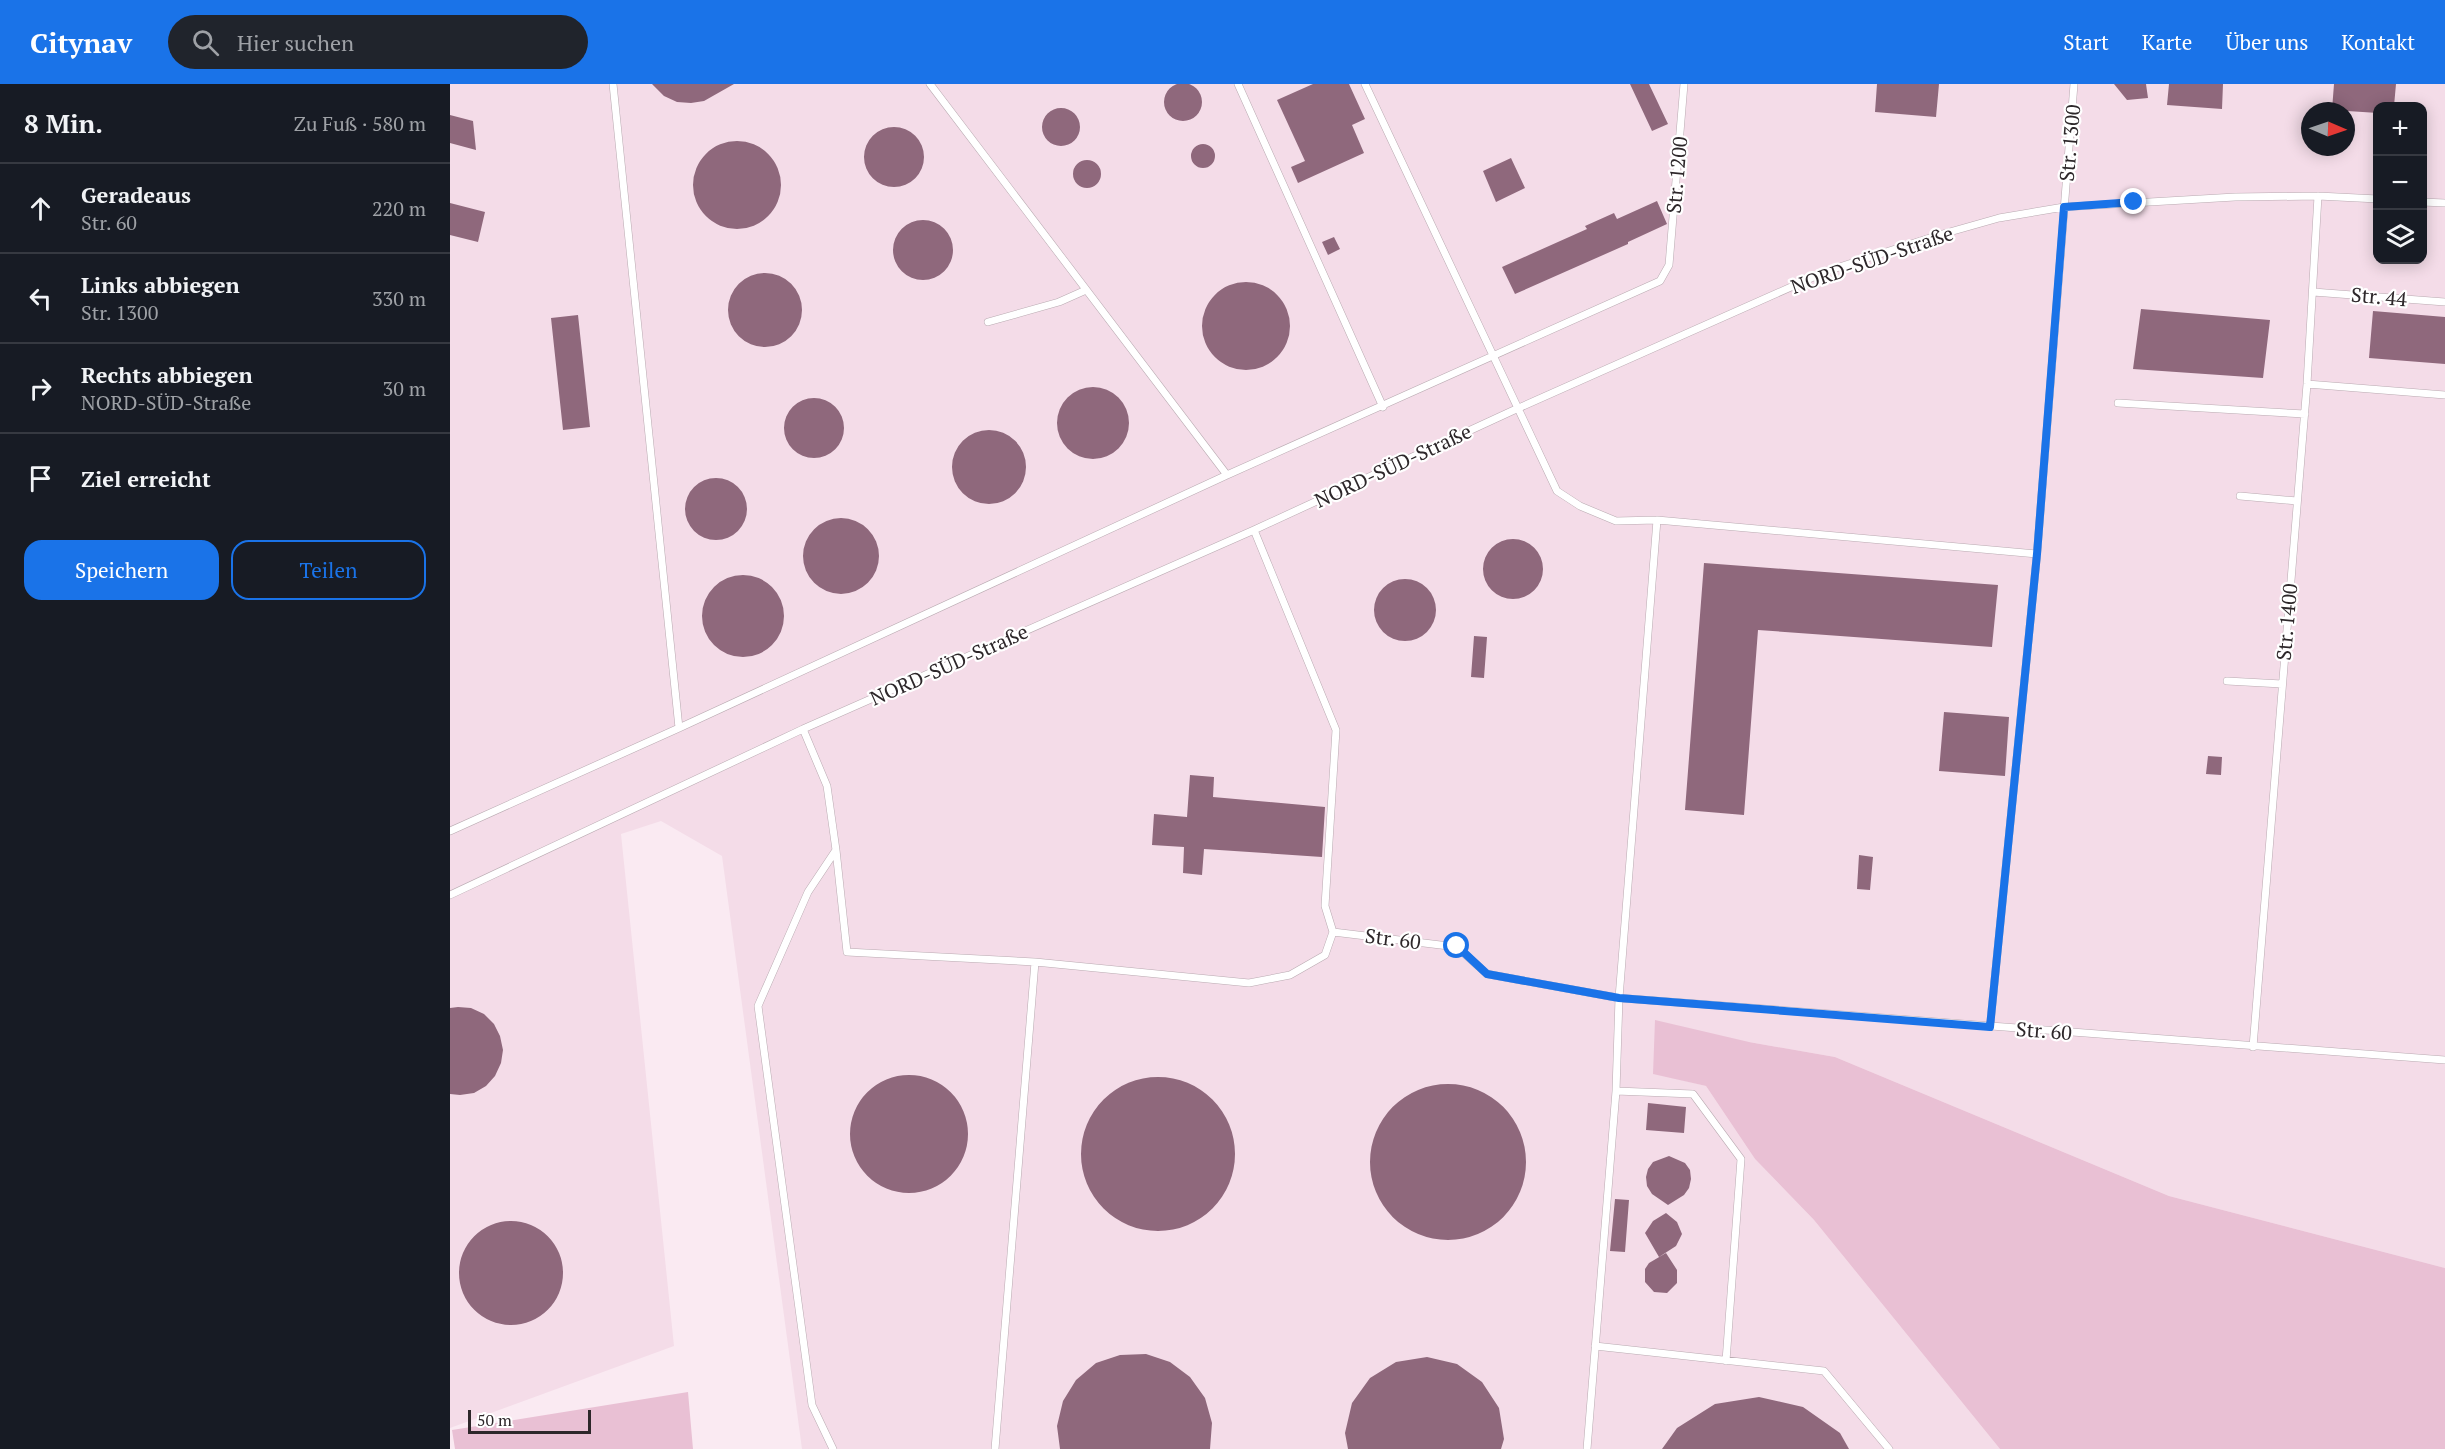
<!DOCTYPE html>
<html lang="de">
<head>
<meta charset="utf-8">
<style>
  :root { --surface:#171b24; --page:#20242c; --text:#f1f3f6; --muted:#9ea1a6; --line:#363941; --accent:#1a73e8 }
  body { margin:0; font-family:"PT Serif",serif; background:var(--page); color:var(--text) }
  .controls { position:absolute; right:18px; top:18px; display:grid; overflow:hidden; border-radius:12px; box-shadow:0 3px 15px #0003 }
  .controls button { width:54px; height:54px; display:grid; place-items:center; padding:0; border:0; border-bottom:2px solid var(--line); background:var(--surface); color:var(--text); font:30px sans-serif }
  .compass { position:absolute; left:1851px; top:18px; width:54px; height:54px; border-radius:50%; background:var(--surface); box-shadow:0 3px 15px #0003; rotate:92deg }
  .scale { position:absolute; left:18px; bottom:15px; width:123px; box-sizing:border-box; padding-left:6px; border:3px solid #2d272a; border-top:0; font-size:16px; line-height:21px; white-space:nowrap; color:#2d272a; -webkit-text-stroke:4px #fff; paint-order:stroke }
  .stop { position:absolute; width:18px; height:18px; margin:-14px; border:4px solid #1a73e8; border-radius:50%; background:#fff }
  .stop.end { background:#1a73e8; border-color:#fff; box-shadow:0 2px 6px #0008 }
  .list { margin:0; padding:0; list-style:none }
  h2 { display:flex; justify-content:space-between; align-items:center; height:78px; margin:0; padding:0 24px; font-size:26px }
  h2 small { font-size:20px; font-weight:400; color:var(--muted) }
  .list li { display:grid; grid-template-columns:39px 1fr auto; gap:18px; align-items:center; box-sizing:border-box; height:90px; padding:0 24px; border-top:2px solid var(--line) }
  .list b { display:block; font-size:22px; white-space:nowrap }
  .list p { margin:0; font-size:20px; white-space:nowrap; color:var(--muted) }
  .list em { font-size:20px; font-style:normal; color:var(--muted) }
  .actions { display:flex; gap:12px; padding:18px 24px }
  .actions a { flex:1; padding:14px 0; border:2px solid var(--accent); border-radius:18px; text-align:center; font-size:21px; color:var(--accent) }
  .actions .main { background:var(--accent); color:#fff }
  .icon { flex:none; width:33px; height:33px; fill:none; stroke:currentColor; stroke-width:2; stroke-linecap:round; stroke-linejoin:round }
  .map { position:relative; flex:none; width:1995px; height:1365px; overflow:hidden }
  header { display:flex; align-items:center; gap:36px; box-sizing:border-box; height:84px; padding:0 30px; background:var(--accent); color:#fff }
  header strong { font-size:28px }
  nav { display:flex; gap:33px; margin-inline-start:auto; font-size:21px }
  .search { width:420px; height:54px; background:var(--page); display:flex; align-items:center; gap:15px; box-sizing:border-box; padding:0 21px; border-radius:33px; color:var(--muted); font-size:22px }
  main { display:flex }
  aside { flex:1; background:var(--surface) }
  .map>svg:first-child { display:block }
</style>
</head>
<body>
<header>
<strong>Citynav</strong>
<div class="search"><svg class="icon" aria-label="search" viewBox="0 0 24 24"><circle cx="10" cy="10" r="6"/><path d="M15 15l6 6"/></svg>Hier suchen</div>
<nav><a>Start</a><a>Karte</a><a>Über uns</a><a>Kontakt</a></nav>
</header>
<main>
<aside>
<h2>8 Min.<small>Zu Fuß · 580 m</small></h2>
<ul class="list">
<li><svg class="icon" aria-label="ahead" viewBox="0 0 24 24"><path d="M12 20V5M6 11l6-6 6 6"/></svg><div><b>Geradeaus</b><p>Str. 60</p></div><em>220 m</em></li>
<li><svg class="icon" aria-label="left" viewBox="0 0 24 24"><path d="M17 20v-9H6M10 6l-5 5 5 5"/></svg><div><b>Links abbiegen</b><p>Str. 1300</p></div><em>330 m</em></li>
<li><svg class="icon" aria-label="right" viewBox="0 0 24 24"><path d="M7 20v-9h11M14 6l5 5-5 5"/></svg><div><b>Rechts abbiegen</b><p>NORD-SÜD-Straße</p></div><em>30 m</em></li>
<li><svg class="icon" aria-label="arrive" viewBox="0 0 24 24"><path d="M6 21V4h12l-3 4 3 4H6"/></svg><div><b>Ziel erreicht</b></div></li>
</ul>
<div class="actions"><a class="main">Speichern</a><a>Teilen</a></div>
</aside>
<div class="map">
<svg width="1995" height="1365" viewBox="0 0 1995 1365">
  <rect width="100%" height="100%" fill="#faeaf2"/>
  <path fill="#f4dce8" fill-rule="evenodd" d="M0 0H1995V1184L1719 1112 1385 973 1299 958 1203 989 1256 1002 1305 1075 1364 1136 1550 1365H352L272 772 211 737 171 750 224 1262 0 1344ZM1928 22H1972V176H1928ZM1860 27H1896V63H1860Z"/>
  <path fill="#e9c0d4" d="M1205 936 1299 958 1385 973 1719 1112 1995 1184V1365H1550L1364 1136 1305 1075 1256 1002 1203 990Z
    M238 1308 243 1365H5L2 1346Z"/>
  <path fill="#8f687c" d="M714 18a19 19 0 1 1 38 0a19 19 0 1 1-38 0Z
    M202 0H284L254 17 241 19 227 18 214 12Z
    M863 0H899L915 35 902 41 914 69 848 99 841 83 855 77 827 16Z
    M1180 0H1199L1218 40 1202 47Z
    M1427 0H1489L1486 33 1425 28Z
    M1664 0H1696L1698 14 1677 16Z
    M1719 0H1773L1772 25 1717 21Z
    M1884 0H1946L1944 22H1928V29L1882 26Z
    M592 43a19 19 0 1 1 38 0a19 19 0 1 1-38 0Z
    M0 31 23 37 26 66 0 59Z
    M414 73a30 30 0 1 1 60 0a30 30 0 1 1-60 0Z
    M243 101a44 44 0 1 1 88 0a44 44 0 1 1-88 0Z
    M741 72a12 12 0 1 1 24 0a12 12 0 1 1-24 0Z
    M1061 74 1075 104 1046 118 1033 87Z
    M623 90a14 14 0 1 1 28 0a14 14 0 1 1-28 0Z
    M1207 117 1217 140 1178 158V160L1065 210 1052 183 1137 145 1135 142 1164 129 1167 135Z
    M0 119 35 128 28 158 0 151Z
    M443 166a30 30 0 1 1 60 0a30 30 0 1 1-60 0Z
    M884 153 890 165 878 171 872 158Z
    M278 226a37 37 0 1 1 74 0a37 37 0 1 1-74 0Z
    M752 242a44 44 0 1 1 88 0a44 44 0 1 1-88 0Z
    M1691 225 1820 236 1813 294 1683 285Z
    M1923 227 1995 233V280L1919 274Z
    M128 231 140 343 113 346 101 234Z
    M607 339a36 36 0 1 1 72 0a36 36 0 1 1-72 0Z
    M334 344a30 30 0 1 1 60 0a30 30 0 1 1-60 0Z
    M502 383a37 37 0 1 1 74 0a37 37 0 1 1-74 0Z
    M235 425a31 31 0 1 1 62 0a31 31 0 1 1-62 0Z
    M353 472a38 38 0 1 1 76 0a38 38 0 1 1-76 0Z
    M1033 485a30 30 0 1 1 60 0a30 30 0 1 1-60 0Z
    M1254 479 1548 501 1542 563 1308 546 1294 731 1235 726Z
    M252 532a41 41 0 1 1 82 0a41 41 0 1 1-82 0Z
    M924 526a31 31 0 1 1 62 0a31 31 0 1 1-62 0Z
    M1024 552 1037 553 1034 594 1021 593Z
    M1494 628 1559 633 1555 692 1489 687Z
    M1758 672 1772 673 1771 691 1756 690Z
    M740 691 764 693 763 713 875 723 872 773 754 765 752 791 733 789 734 763 702 761 704 730 737 733Z
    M1409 771 1423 773 1420 806 1407 805Z
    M8 923 21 924 34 930 44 940 50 952 53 966 51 979 45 992 36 1002 24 1009 10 1011 0 1010V924Z
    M400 1050a59 59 0 1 1 118 0a59 59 0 1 1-118 0Z
    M631 1070a77 77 0 1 1 154 0a77 77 0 1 1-154 0Z
    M920 1078a78 78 0 1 1 156 0a78 78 0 1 1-156 0Z
    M1198 1019 1236 1023 1234 1049 1196 1046Z
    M1219 1072 1235 1079 1240 1086 1241 1095 1239 1104 1234 1111 1218 1121 1202 1110 1197 1102 1196 1093 1198 1085 1203 1078Z
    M1165 1115 1179 1116 1175 1168 1160 1167Z
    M1216 1129 1227 1138 1232 1150 1226 1162 1209 1173 1195 1149 1203 1137Z
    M9 1189a52 52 0 1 1 104 0a52 52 0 1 1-104 0Z
    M1216 1169 1227 1186V1199L1217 1209 1204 1208 1195 1198V1185L1199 1179Z
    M696 1270 720 1278 740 1293 755 1314 762 1339 760 1365H610L607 1342 613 1317 626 1296 646 1279 670 1271Z
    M977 1273 1007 1280 1032 1298 1049 1324 1054 1355 1051 1365H898L895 1349 902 1319 920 1294 946 1278Z
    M1309 1313 1353 1323 1390 1349 1399 1365H1212L1227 1344 1265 1320Z"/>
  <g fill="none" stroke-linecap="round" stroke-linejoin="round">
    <g stroke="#b9aab1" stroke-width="8">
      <path id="lane" d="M163 0 229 644
        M480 0 777 391
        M788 0 933 323
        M915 0 1107 407 1130 422 1166 437 1207 436 1587 470
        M1972 118 1995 119
        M1863 208 1995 218
        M538 238 609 218 636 206
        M1857 300 1995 311
        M1668 319 1855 330
        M1790 412 1847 417
        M1777 597 1832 600
        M353 645 377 702 386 766 358 808 308 922 362 1321 383 1365
        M0 747 229 644 777 391 1210 197 1219 181 1234 0
        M386 766 397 868 585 878 799 899 840 891 875 871 883 848 875 822 886 646 804 446
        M0 811 353 645 804 446 1062 327 1377 187 1489 151 1549 134 1614 123 1785 113 1868 112 1928 115
        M883 848 1007 863 1037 890 1169 914 1995 976
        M1540 943 1587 470 1624 0
        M1803 963 1857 300 1868 112
        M1166 1007 1243 1010 1291 1075 1276 1277
        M1145 1262 1374 1287 1439 1365
        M545 1365 585 878
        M1137 1365 1166 1007 1169 914 1207 436"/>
    </g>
    <use href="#lane" stroke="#fff" stroke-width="7"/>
  </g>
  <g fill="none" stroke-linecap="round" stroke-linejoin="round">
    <path stroke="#1a73e8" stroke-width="8" d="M1007 862 1037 890 1169 914 1540 943 1587 470 1614 123 1684 118"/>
  </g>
  <g text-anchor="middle" stroke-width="4.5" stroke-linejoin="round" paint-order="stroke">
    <g font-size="20" fill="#2d272a" stroke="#fff">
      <text transform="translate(1620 59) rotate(-85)" y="7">Str. 1300</text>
      <text transform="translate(1227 91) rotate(-85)" y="7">Str. 1200</text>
      <text transform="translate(1422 176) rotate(-19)" y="7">NORD-SÜD-Straße</text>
      <text transform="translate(1929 213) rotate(5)" y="7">Str. 44</text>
      <text transform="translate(943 382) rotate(-25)" y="7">NORD-SÜD-Straße</text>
      <text transform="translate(1837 538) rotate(-85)" y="7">Str. 1400</text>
      <text transform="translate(499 581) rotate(-24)" y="7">NORD-SÜD-Straße</text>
      <text transform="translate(943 855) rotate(7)" y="7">Str. 60</text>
      <text transform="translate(1594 947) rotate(4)" y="7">Str. 60</text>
    </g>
  </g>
</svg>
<div class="controls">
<button>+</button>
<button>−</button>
<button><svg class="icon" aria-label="layers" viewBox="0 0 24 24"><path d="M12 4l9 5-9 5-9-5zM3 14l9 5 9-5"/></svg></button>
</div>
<svg class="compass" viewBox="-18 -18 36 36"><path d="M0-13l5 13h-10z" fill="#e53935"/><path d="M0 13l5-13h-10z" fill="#9ea1a6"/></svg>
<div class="scale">50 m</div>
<div class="stop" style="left:1007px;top:862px"></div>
<div class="stop end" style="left:1684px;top:118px"></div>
</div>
</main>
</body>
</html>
